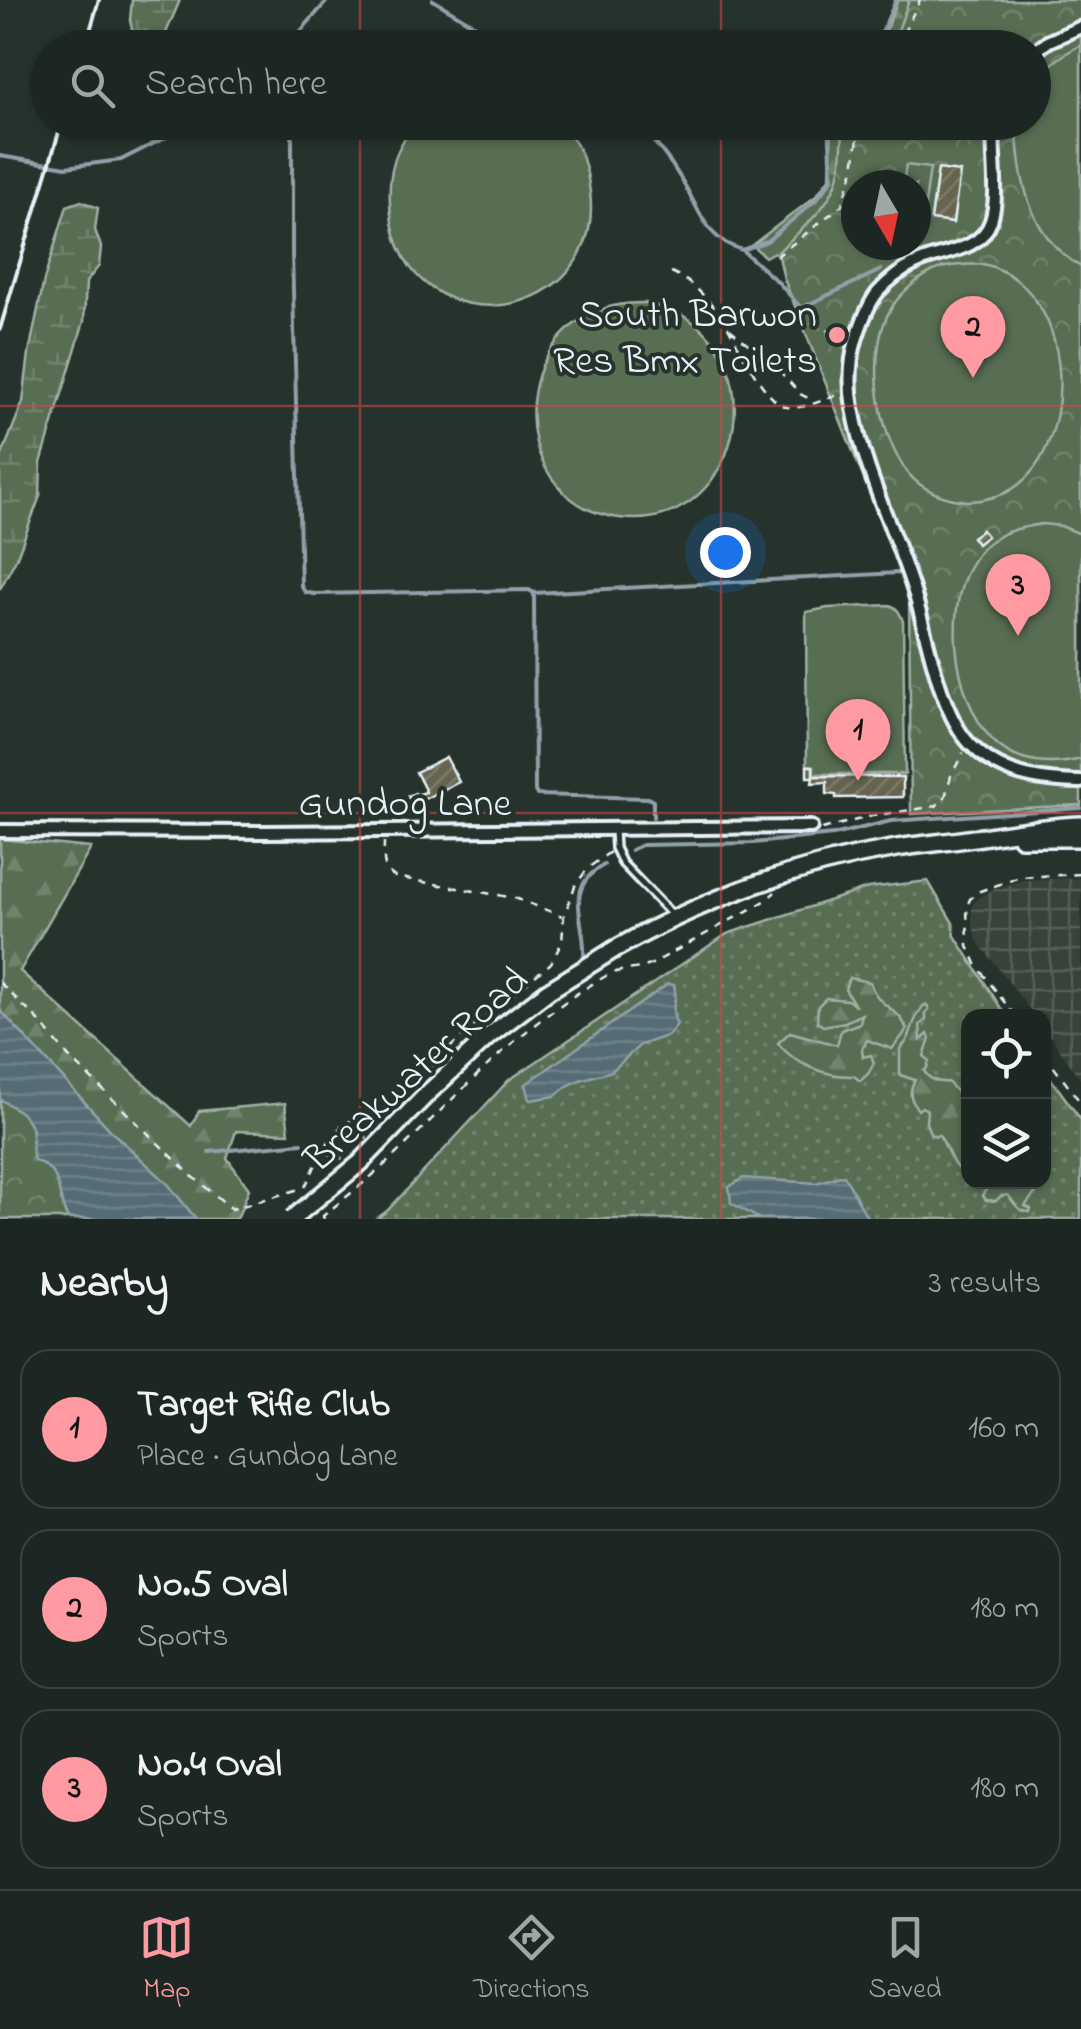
<!DOCTYPE html>
<html lang="en">
<head>
<meta charset="utf-8">
<style>
  :root { --surface:#1c2622; --page:#252e2a; --text:#f1f3f6; --muted:#a0a5a5; --line:#3a4340; --accent:#ff9aa2 }
  body { margin:0; font-family:"Indie Flower",sans-serif; background:var(--page); color:var(--text) }
  .controls { position:absolute; right:30px; bottom:30px; display:grid; overflow:hidden; border-radius:20px; box-shadow:0 2px 8px #0004 }
  .controls button { width:90px; height:90px; display:grid; place-items:center; padding:0; border:0; border-bottom:2px solid var(--line); background:var(--surface); color:var(--text); font:50px sans-serif }
  .compass { position:absolute; left:841px; top:170px; width:90px; height:90px; border-radius:50%; background:var(--surface); box-shadow:0 2px 8px #0004; rotate:171deg }
  .you { position:absolute; left:725px; top:552px; width:35px; height:35px; margin:-25px; border:8px solid #fff; border-radius:50%; background:#1a73e8; box-shadow:0 0 0 15px #1a73e833 }
  .badge { display:grid; place-items:center; width:65px; height:65px; border-radius:50%; background:var(--accent); color:#111; font-size:32px; font-weight:700 }
  .pin { position:absolute; translate:-50% -82px; filter:drop-shadow(0 2px 5px #0008) }
  .pin::after { content:''; position:absolute; top:52px; width:35px; height:30px; background:inherit; clip-path:polygon(0 0,100% 0,50% 100%) }
  .list { margin:0; padding:0; list-style:none }
  h2 { display:flex; justify-content:space-between; align-items:center; height:130px; margin:0; padding:0 40px; font-size:42px }
  h2 small { font-size:32px; font-weight:400; color:var(--muted) }
  .list li { display:grid; grid-template-columns:65px 1fr auto; gap:30px; align-items:center; box-sizing:border-box; height:160px; margin:0 20px 20px; padding:0 20px; border:2px solid var(--line); border-radius:30px }
  .list b { display:block; font-size:38px; white-space:nowrap }
  .list p { margin:0; font-size:32px; white-space:nowrap; color:var(--muted) }
  .list em { font-size:32px; font-style:normal; color:var(--muted) }
  .icon { flex:none; width:55px; height:55px; fill:none; stroke:currentColor; stroke-width:2; stroke-linecap:round; stroke-linejoin:round }
  .map { position:relative; flex:none; width:1081px; height:1219px; overflow:hidden }
  .search { position:absolute; background:var(--surface); box-shadow:0 2px 8px #0004; left:30px; right:30px; top:30px; height:110px; display:flex; align-items:center; gap:25px; box-sizing:border-box; padding:0 35px; border-radius:55px; color:var(--muted); font-size:38px }
  .sheet { height:670px; background:var(--surface) }
  nav { display:flex; justify-content:space-around; align-items:center; box-sizing:border-box; height:140px; border-top:2px solid var(--line); background:var(--surface); font-size:28px; color:var(--muted) }
  nav a { display:grid; justify-items:center; gap:5px }
  nav .on { color:var(--accent) }
  .map>svg:first-child { display:block }
</style>
</head>
<body>
<div class="map">
<svg width="1081" height="1219" viewBox="0 0 1081 1219">
  <defs>
    <pattern id="industrial-grid" width="8" height="8" patternUnits="userSpaceOnUse" patternTransform="scale(2.5)"><rect width="8" height="8" fill="#394238"/><path d="M0 4h8M4 0v8" fill="none" stroke="#565e56"/></pattern>
    <pattern id="grass-dots" width="8" height="8" patternUnits="userSpaceOnUse" patternTransform="scale(2.5)"><rect width="8" height="8" fill="#586e53"/><path d="M2 2h.1M6 6h.1" fill="none" stroke="#70836c" stroke-width="1.8" stroke-linecap="round"/></pattern>
    <pattern id="forest-firs" width="22" height="20" patternUnits="userSpaceOnUse" patternTransform="scale(2.5)"><rect width="22" height="20" fill="#586e53"/><path d="M5 1l3.5 6h-7zM16 11l3.5 6h-7z" fill="#70836c"/></pattern>
    <pattern id="wetland-marsh" width="20" height="14" patternUnits="userSpaceOnUse" patternTransform="scale(2.5)"><rect width="20" height="14" fill="#586e53"/><path d="M1 5h8M5 5V1M11 12h8M15 12V8" fill="none" stroke="#70836c"/></pattern>
    <pattern id="park-crowns" width="20" height="18" patternUnits="userSpaceOnUse" patternTransform="scale(2.5)"><rect width="20" height="18" fill="#586e53"/><path d="M2 6a3 3 0 1 1 6 0M12 15a3 3 0 1 1 6 0" fill="none" stroke="#70836c"/></pattern>
    <pattern id="water-rules" width="6" height="5" patternUnits="userSpaceOnUse" patternTransform="scale(2.5)"><rect width="6" height="5" fill="#566c74"/><path d="M0 2.5h6" fill="none" stroke="#6e8189"/></pattern>
    <pattern id="building-hatch" width="6" height="6" patternUnits="userSpaceOnUse" patternTransform="scale(2.5)"><rect width="6" height="6" fill="#666450"/><path d="M-1 1l2-2M0 6l6-6M5 7l2-2" fill="none" stroke="#7c7b6a"/></pattern>
  </defs>
  <rect width="100%" height="100%" fill="#26332d"/>
  <filter id="ink" filterUnits="userSpaceOnUse"><feTurbulence type="fractalNoise" baseFrequency=".01" numOctaves="2"/><feDisplacementMap in="SourceGraphic" scale="20" xChannelSelector="R" yChannelSelector="G"/><feConvolveMatrix kernelMatrix="1 2 1 2 8 2 1 2 1" color-interpolation-filters="sRGB"/></filter>
  <g filter="url(#ink)">
    <path fill="url(#industrial-grid)" d="M1081 878V1080L1044 1028V1016H1035L977 941 972 923V905L979 897 995 889 1025 880Z"/>
    <path fill="url(#grass-dots)" stroke="#a0b0a6" stroke-width="2.5" d="M928 881 953 923 955 936 1006 1016H968V1182H1044V1069L1081 1120V1219H376L387 1211 509 1080 727 934 868 888Z"/>
    <path fill="url(#forest-firs)" stroke="#a0b0a6" stroke-width="2.5" d="M898 0H938L921 47 879 48Z
      M832 123H878L856 185 787 262 774 252 765 257 752 245 816 196 830 177Z
      M0 839 91 848 20 971 191 1126 199 1111 285 1103 289 1133 236 1131 227 1158 249 1189 237 1219H196L167 1183 113 1133 0 1010Z
      M849 978 870 982C878 1009 899 1006 907 1030L892 1049 867 1040 862 1049 863 1057 871 1055 874 1063 868 1074 860 1081 854 1076C827 1077 795 1065 778 1043L790 1032 837 1045 841 1030 860 1023 862 1014 845 1022 823 1026 817 1022 818 1006 826 998 847 1000 854 1004 845 989Z
      M927 1005 929 1009 926 1013V1020L920 1025 921 1040 928 1034 930 1039 924 1056 929 1060 927 1068 924 1071C930 1080 937 1083 948 1082L968 1105V1149L963 1152V1164L957 1168C948 1157 947 1146 939 1135H931L926 1123 927 1110 922 1107 918 1110C910 1099 908 1092 915 1080L900 1075V1049C912 1038 910 1029 916 1018 918 1014 921 1010 923 1006Z
      M992 1182H1010V1184L1019 1182 1030 1183 1036 1192 1025 1206 1031 1209 1030 1212C1019 1212 1014 1203 1008 1195L1001 1196 996 1201 986 1200 982 1195Z"/>
    <path fill="url(#wetland-marsh)" stroke="#a0b0a6" stroke-width="2.5" d="M132 0H180L166 33 154 43 142 40 133 35 130 20Z
      M81 201 98 208 95 230 101 247 99 266 86 282 84 321 41 463 40 496 17 557 0 589V460L23 402 29 353 44 280 67 206Z"/>
    <path fill="url(#park-crowns)" stroke="#a0b0a6" stroke-width="2.5" fill-rule="evenodd" d="M909 0H1081V805L911 814 909 592 784 279 778 252C803 227 833 206 840 170 843 154 840 138 846 123L1034 122V48L892 47ZM856 185H916V245H856Z
      M0 1099C11 1106 27 1113 31 1127 34 1138 30 1149 34 1160 66 1173 54 1192 68 1219H0Z"/>
    <path fill="#586e53" stroke="#a0b0a6" stroke-width="2.5" d="M1081 45V267C1031 238 1018 181 1017 127L1018 123 1034 122V84C1047 66 1061 55 1081 45Z
      M416 123H561C580 143 587 165 590 192 606 323 415 351 392 222 386 185 390 152 416 123Z
      M906 165 930 168 922 226 916 225V185H903Z
      M983 264C1081 287 1081 457 1005 493 993 498 981 501 968 501 947 500 921 490 908 473 877 435 865 349 892 307 902 291 921 276 938 269 952 264 969 265 983 264Z
      M645 303C784 326 751 535 619 518 494 501 506 299 645 303Z
      M1042 524 1061 526 1081 534V759C1054 766 1022 765 999 746 950 705 936 583 991 541 1006 530 1024 527 1042 524Z
      M889 605C898 607 900 614 903 621L905 774H814V766L807 765 806 612 828 608Z"/>
    <path fill="url(#water-rules)" stroke="#90a1a9" stroke-width="2.5" d="M668 984 674 985C679 999 668 1010 677 1024L669 1035 640 1045 612 1071 580 1080 567 1086 555 1096 530 1100 526 1084Z
      M0 1010 113 1133 167 1183 196 1219H68C54 1192 66 1173 34 1160 30 1149 34 1138 31 1127 27 1113 10 1106 0 1099Z
      M844 1175 868 1219H760L731 1203 729 1187 743 1178 816 1183Z"/>
    <g fill="none" stroke-linecap="round" stroke-linejoin="round">
      <path stroke="#90a1a9" stroke-width="4" d="M433 0 512 48
        M291 48 299 33 328 0
        M875 48 896 0
        M292 122V253L301 586 305 592 314 594 529 590 534 593 535 791 537 795 648 798 653 801V817
        M635 122C653 139 669 158 681 179 700 209 704 239 742 250L767 241 817 199 832 179 829 122
        M0 156 66 167 121 160 196 122
        M743 251 779 283 801 308 881 270
        M534 593 898 573 903 575
        M631 850 642 845 753 843 833 835 891 821 1081 808
        M584 955C586 921 562 888 604 865
        M337 1137H366
        M209 1152 302 1143
        M328 1153 341 1158"/>
    </g>
    <path fill="url(#building-hatch)" stroke="#e8f1f8" stroke-width="2.5" d="M938 169 960 172 953 223 931 220Z
      M836 329 837 332 843 331 846 339 836 342 830 339 828 331Z
      M982 530 987 536 977 544 972 537Z
      M446 757 459 782 412 805 408 796 415 793 416 795 426 792 416 772Z
      M807 766H813V776L903 777V797L836 798V795L827 794V782L812 783 813 777H807Z"/>
    <g fill="none" stroke-linecap="round" stroke-linejoin="round">
      <g stroke="#e8f1f8" stroke-width="12">
        <path id="lane" d="M614 830 615 848 622 863 673 916"/>
      </g>
      <g stroke="#e8f1f8" stroke-width="18">
        <path id="street" d="M1034 52 1049 41 1081 27
          M994 122C991 153 1000 193 991 221 980 253 940 251 915 264 902 270 888 281 878 292 868 304 861 324 856 340 850 361 849 386 853 408 864 472 896 533 915 595 928 638 939 711 970 744 1001 776 1038 781 1081 782
          M0 831 267 832 811 827"/>
      </g>
      <g stroke="#e8f1f8" stroke-width="22">
        <path id="secondary" d="M1021 838H1081
          M615 949C702 900 798 864 897 848 922 844 948 842 974 838 1010 833 1045 826 1081 825"/>
      </g>
      <path stroke="#e8f1f8" stroke-width="2.5" stroke-dasharray="8 8" stroke-linecap="butt" d="M896 48 920 0
        M776 257 842 205 854 169 860 122
        M671 272C692 281 710 301 723 319 737 340 764 403 787 407 804 410 824 399 840 394
        M730 329 776 367 800 394 814 401
        M822 829 872 816 936 806 945 797 951 776 963 753
        M384 842C384 856 381 870 395 877L515 898 562 916
        M0 983 40 1022 68 1056 192 1176 232 1209 303 1188
        M1015 1016 977 966 968 946 967 906 970 899 980 891 1020 877 1081 874
        M1044 1054 1081 1103
        M305 1187 324 1148 344 1123 388 1109 462 1036 551 963 562 942 564 916 575 886 588 868 610 852
        M324 1219 323 1216C347 1196 372 1177 394 1156 461 1092 524 1022 606 976 620 968 636 971 650 965L765 901 775 892"/>
      <use href="#lane" stroke="#26332d" stroke-width="5"/>
      <use href="#street" stroke="#26332d" stroke-width="10"/>
      <use href="#secondary" stroke="#26332d" stroke-width="15"/>
      <path stroke="#e8f1f8" stroke-width="4" d="M85 48 99 0
        M0 329 62 122"/>
      <g stroke="#e8f1f8" stroke-width="22" stroke-linecap="butt">
        <path id="secondary-bridge" d="M292 1219 360 1163 428 1093 489 1036 548 991 615 949"/>
      </g>
      <use href="#secondary-bridge" stroke="#26332d" stroke-width="15"/>
    </g>
  </g>
  <path fill="none" stroke="#d94647" stroke-width="2.5" stroke-opacity="0.55" d="M360 0V48M721 0V48M360 122V1219M721 122V1219M0 406H1081M0 813H1081"/>
  <circle fill="#ff9aa2" stroke="#26332d" stroke-width="4" cx="837" cy="335" r="10"/>
  <g text-anchor="middle" stroke-width="8" stroke-linejoin="round" paint-order="stroke">
    <g font-size="40" fill="#e8f1f8" stroke="#26332d" text-anchor="end">
      <text x="817" y="326">South Barwon<tspan x="817" dy="46">Res Bmx Toilets</tspan></text>
    </g>
    <g font-size="40" fill="#e8f1f8" stroke="#26332d">
      <text x="405" y="815">Gundog Lane</text>
      <text transform="translate(415 1068) rotate(-42)" y="14">Breakwater Road</text>
    </g>
  </g>
</svg>
<div class="controls">
<button><svg class="icon" aria-label="locate" viewBox="0 0 24 24"><circle cx="12" cy="12" r="6"/><path d="M12 2v4M12 18v4M2 12h4M18 12h4"/></svg></button>
<button><svg class="icon" aria-label="layers" viewBox="0 0 24 24"><path d="M12 4l9 5-9 5-9-5zM3 14l9 5 9-5"/></svg></button>
</div>
<svg class="compass" viewBox="-18 -18 36 36"><path d="M0-13l5 13h-10z" fill="#e53935"/><path d="M0 13l5-13h-10z" fill="#a0a5a5"/></svg>
<div class="you"></div>
<div class="pin badge" style="left:858px;top:781px">1</div>
<div class="pin badge" style="left:973px;top:378px">2</div>
<div class="pin badge" style="left:1018px;top:636px">3</div>
<div class="search"><svg class="icon" aria-label="search" viewBox="0 0 24 24"><circle cx="10" cy="10" r="6"/><path d="M15 15l6 6"/></svg>Search here</div>
</div>
<section class="sheet">
<h2>Nearby<small>3 results</small></h2>
<ul class="list">
<li><span class="badge">1</span><div><b>Target Rifle Club</b><p>Place · Gundog Lane</p></div><em>160 m</em></li>
<li><span class="badge">2</span><div><b>No.5 Oval</b><p>Sports</p></div><em>180 m</em></li>
<li><span class="badge">3</span><div><b>No.4 Oval</b><p>Sports</p></div><em>180 m</em></li>
</ul>
</section>
<nav>
<a class="on"><svg class="icon" aria-label="map" viewBox="0 0 24 24"><path d="M3 6l6-2 6 2 6-2v14l-6 2-6-2-6 2zM9 4v14M15 6v14"/></svg>Map</a>
<a><svg class="icon" aria-label="directions" viewBox="0 0 24 24"><path d="M12 3l9 9-9 9-9-9zM9 14v-3h6M13 9l2 2-2 2"/></svg>Directions</a>
<a><svg class="icon" aria-label="saved" viewBox="0 0 24 24"><path d="M7 4h10v16l-5-4-5 4z"/></svg>Saved</a>
</nav>
</body>
</html>
